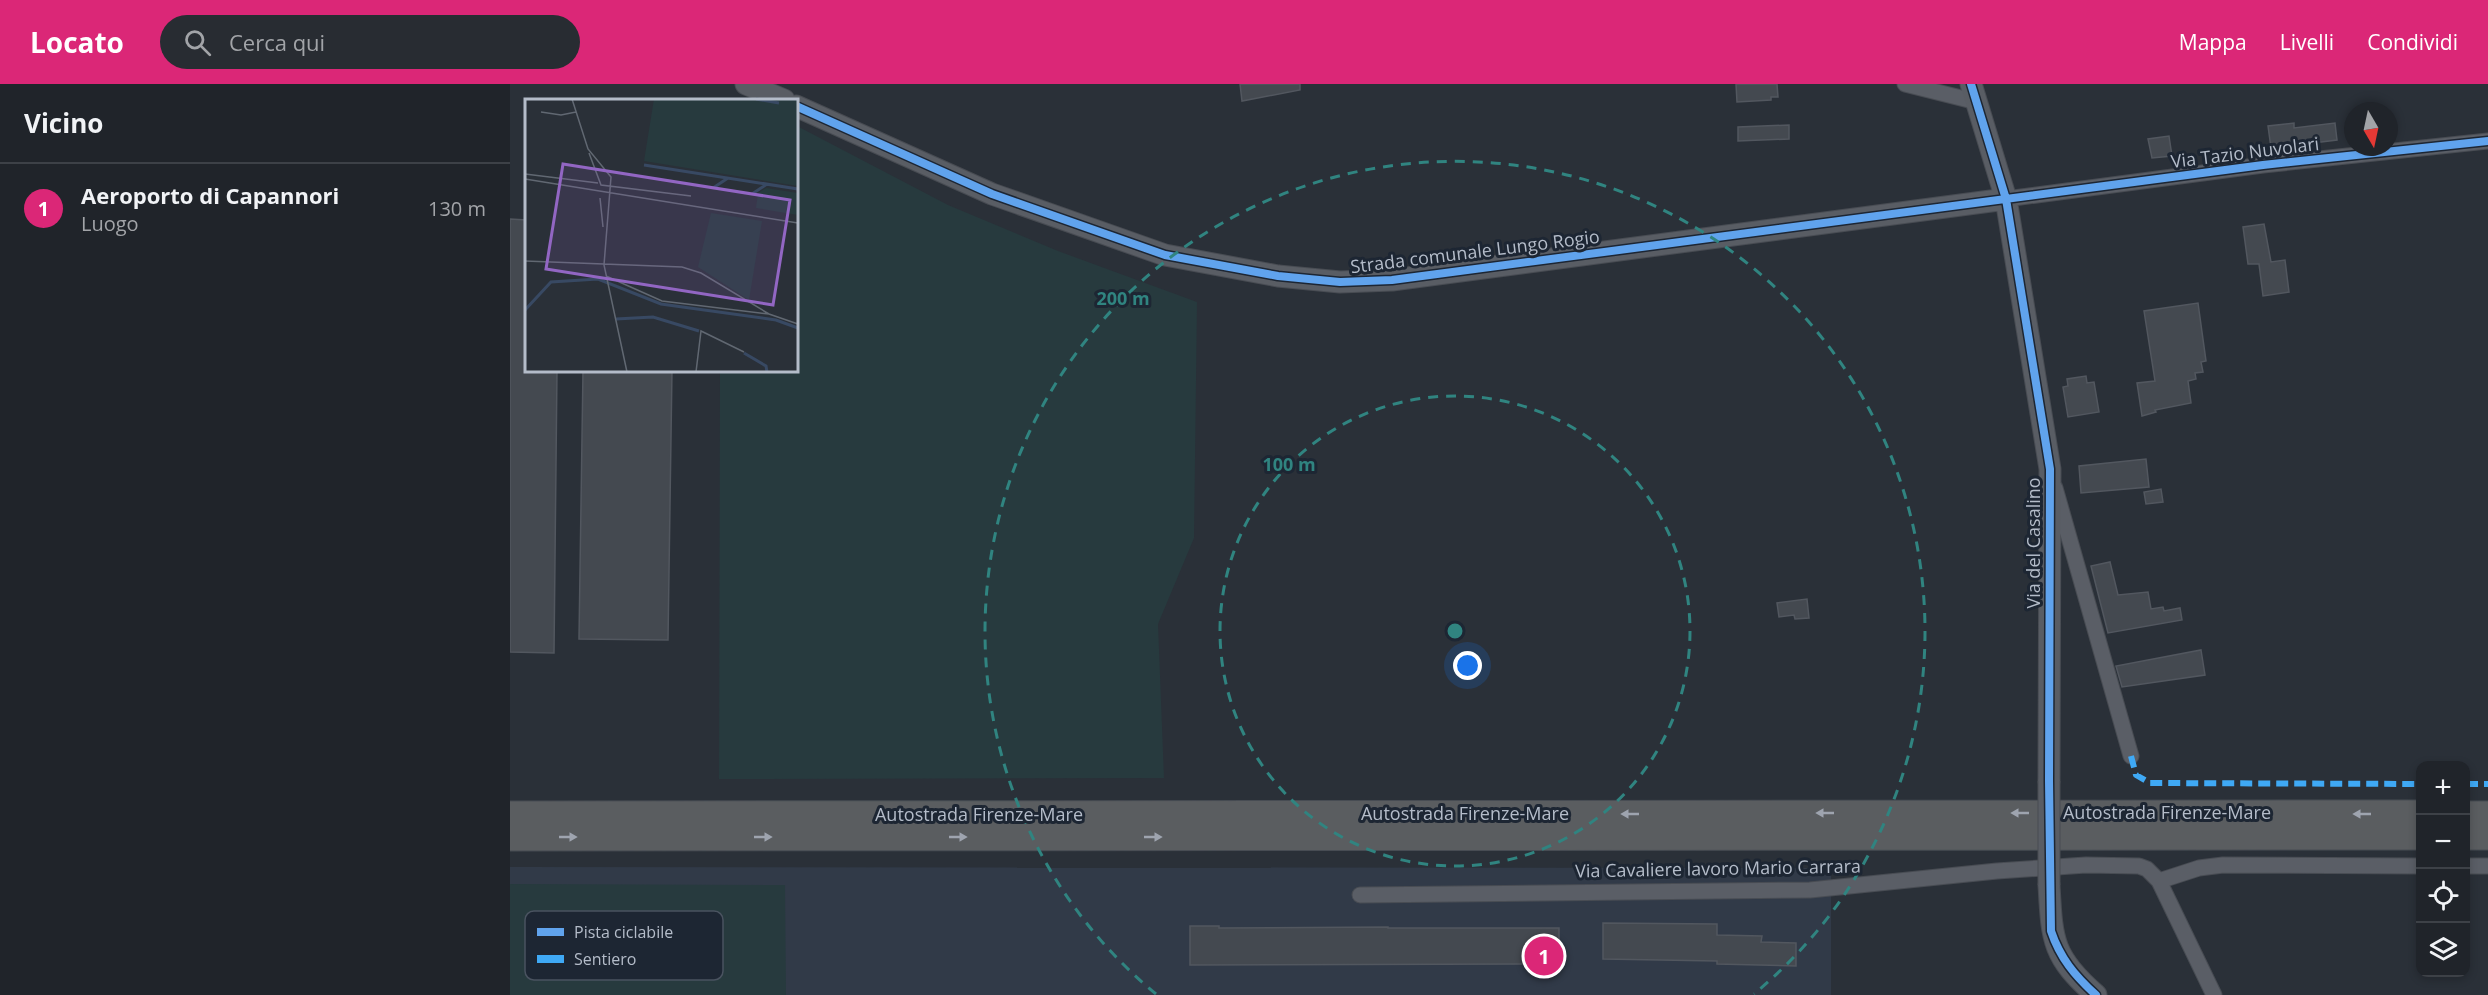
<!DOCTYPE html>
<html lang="it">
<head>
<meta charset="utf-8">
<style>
  :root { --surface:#20242a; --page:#282c32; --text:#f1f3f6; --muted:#a2a4a8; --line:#3d4147; --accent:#db2777 }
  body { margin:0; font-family:"Open Sans",sans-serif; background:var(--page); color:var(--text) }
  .controls { position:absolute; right:18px; bottom:18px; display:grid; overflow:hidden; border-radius:12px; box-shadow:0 3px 9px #0003 }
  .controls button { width:54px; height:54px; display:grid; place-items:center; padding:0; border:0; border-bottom:2px solid var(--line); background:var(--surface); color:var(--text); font:30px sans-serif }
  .compass { position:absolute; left:1834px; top:18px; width:54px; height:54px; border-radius:50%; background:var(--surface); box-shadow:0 3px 9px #0003; rotate:171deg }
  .you { position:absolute; left:958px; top:582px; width:21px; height:21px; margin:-15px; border:4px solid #fff; border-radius:50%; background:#1a73e8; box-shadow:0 0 0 9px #1a73e833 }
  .badge { display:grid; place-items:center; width:39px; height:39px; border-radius:50%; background:var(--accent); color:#fff; font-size:20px; font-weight:700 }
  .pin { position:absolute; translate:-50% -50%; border:3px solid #fff; box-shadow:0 2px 6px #0006 }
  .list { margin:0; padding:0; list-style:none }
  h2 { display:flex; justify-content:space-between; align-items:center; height:78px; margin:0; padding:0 24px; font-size:26px }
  h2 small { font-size:20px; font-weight:400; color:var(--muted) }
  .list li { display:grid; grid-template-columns:39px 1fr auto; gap:18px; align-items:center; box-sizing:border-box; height:90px; padding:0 24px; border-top:2px solid var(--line) }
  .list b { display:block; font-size:22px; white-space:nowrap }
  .list p { margin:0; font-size:20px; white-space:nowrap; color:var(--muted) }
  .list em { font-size:20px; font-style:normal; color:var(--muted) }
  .icon { flex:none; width:33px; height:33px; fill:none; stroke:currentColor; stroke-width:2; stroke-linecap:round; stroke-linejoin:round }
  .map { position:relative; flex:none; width:1978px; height:911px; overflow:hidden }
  header { display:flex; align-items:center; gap:36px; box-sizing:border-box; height:84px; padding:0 30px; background:var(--accent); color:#fff }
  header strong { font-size:28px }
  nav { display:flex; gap:33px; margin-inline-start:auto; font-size:21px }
  .search { width:420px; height:54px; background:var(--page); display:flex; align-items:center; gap:15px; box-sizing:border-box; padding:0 21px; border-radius:33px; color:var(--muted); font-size:22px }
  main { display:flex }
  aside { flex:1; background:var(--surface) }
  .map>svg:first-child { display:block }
</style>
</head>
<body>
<header>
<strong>Locato</strong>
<div class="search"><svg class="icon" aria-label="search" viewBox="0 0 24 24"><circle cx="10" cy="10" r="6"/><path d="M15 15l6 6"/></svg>Cerca qui</div>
<nav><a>Mappa</a><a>Livelli</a><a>Condividi</a></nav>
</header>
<main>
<aside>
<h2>Vicino<small></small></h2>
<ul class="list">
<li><span class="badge">1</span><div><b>Aeroporto di Capannori</b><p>Luogo</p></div><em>130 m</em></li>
</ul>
</aside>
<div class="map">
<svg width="1978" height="911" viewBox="0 0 1978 911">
  <rect width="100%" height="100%" fill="#2a3038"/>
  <path fill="#313a48" d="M0 783 1321 784V911H0Z"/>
  <path fill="#273a3e" d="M287 42 438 121 548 167 687 218 684 454 648 540 654 694 209 695 210 287 286 286Z
    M0 800 275 801 276 911H0Z"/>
  <path fill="#444950" stroke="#52575f" stroke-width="1.5" d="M730 0H790V6L732 17Z
    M1226 0H1267L1268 13H1261V16L1227 18Z
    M1784 39V44L1825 39 1827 56 1761 64 1758 42Z
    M1279 41V55L1228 57V43Z
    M1659 52 1662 72 1642 74 1638 55Z
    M0 135 16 136V286H47L44 569 0 568Z
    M1754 140 1761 178 1775 176 1779 208 1753 212 1749 180H1738L1733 143Z
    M1688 219 1696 277 1691 278 1693 288 1685 289 1686 295 1678 297 1681 319 1645 326 1646 328 1632 332 1627 299 1645 297 1634 227Z
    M73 286H162L158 556 69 555Z
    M1576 292 1577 299 1584 298 1589 328 1558 333 1553 303 1558 302 1557 295Z
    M1636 375 1639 403 1571 409 1569 382Z
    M1651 405 1653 418 1636 420 1634 408Z
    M1600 478 1608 511 1638 508 1641 525 1653 523 1654 527 1670 524 1672 536 1598 549 1581 482Z
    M1297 515 1299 534 1285 535 1284 531 1269 533 1267 519Z
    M1691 566 1695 591 1612 603 1606 582Z
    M1093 839 1207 840V851L1252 852 1251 858 1286 859V882L1207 880V877L1093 875Z
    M680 842H709V844L878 843V844H1049V883L1035 882V880L680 881Z"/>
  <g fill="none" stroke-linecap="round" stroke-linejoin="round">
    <g stroke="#484c53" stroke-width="17">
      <path id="street" d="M1395 0 1467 18
        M1496 115 1753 81 1978 57
        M1545 404 1621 672
        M1956 782H1978
        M1649 797 1689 784 1713 781 1910 782
        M850 811 1300 806 1487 787 1576 781 1629 782 1637 785 1649 797 1704 911"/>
    </g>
    <g stroke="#484c53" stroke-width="23">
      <path id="secondary" d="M236 0 274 16
        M1461 0 1496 115 1540 385 1539 697
        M286 22 482 110 655 171 768 192 830 198 882 196 1496 115
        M1539 801C1542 856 1542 873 1586 911"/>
    </g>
    <g stroke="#474c53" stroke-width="29">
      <path id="highway" d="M0 731 1910 730
        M1956 731H1978
        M1956 752H1978
        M0 753 1910 752"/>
    </g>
    <use href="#street" stroke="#5a5e66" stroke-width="15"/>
    <use href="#secondary" stroke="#595d64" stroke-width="21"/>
    <use href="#highway" stroke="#5a5d60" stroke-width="27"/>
    <g stroke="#484c53" stroke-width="23" stroke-linecap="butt">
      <path id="secondary-bridge" d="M1539 697V801"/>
    </g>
    <use href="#secondary-bridge" stroke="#595d64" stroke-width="21"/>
    <path stroke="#3fa9f5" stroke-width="6" stroke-dasharray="12 6" stroke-linecap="butt" d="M1621 672 1626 691 1640 699 1910 700
      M1956 700H1978"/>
    <g stroke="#1d2633" stroke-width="11">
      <path id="cycleway" d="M1461 0 1496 115 1540 385 1539 697 1541 847C1550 874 1565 892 1586 911
        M286 22 482 110 655 171 768 192 830 198 882 196 1753 81 1978 57"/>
    </g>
    <use href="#cycleway" stroke="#60a3ed" stroke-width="8"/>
  </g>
  <defs><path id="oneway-solid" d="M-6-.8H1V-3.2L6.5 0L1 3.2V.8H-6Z" transform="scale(1.5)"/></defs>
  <g fill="#9ea4af">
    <use href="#oneway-solid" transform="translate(1315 729) rotate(180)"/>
    <use href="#oneway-solid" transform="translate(1510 729) rotate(180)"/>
    <use href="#oneway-solid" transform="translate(1120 730) rotate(180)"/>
    <use href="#oneway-solid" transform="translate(1852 730) rotate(-180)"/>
    <use href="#oneway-solid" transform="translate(58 753)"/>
    <use href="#oneway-solid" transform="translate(253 753)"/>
    <use href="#oneway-solid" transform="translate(448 753)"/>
    <use href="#oneway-solid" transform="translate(643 753)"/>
  </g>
  <g fill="none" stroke="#308480" stroke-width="3" stroke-dasharray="10 8">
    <circle cx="945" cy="547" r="235"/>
    <path d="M646 910A470 470 0 1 1 1244 910"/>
  </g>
  <g text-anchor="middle" stroke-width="6" stroke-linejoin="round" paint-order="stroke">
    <g font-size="18" fill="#b4bcc9" stroke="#1d2633">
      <text transform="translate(1735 69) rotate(-7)" y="6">Via Tazio Nuvolari</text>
      <text transform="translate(965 168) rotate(-7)" y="6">Strada comunale Lungo Rogio</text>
      <text transform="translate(1524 459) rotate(-90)" y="6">Via del Casalino</text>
      <text x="1657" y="735">Autostrada Firenze-Mare</text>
      <text x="955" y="736">Autostrada Firenze-Mare</text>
      <text x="469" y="737">Autostrada Firenze-Mare</text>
      <text transform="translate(1208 785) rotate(-1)" y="6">Via Cavaliere lavoro Mario Carrara</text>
    </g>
  </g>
  <g transform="translate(15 15)">
    <rect width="273" height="273" fill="#2a3038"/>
    <path d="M129 0H273V87L119 62ZM241 89 273 94V116L231 109 233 94ZM186 114 237 122 224 201 173 168Z" fill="#273a3e"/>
    <path fill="none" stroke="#384963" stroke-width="3" d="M231 0 254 4M119 66 273 90M188 89 203 79M227 95 242 85M0 211 26 183 73 180 136 205 251 221 273 229M91 220 128 218 174 232M219 254 241 267 242 273"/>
    <path fill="none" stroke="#616872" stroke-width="1.5" d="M47 0 63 50 86 78 79 166 102 273M16 13 36 16 51 13M64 54 76 86 166 97M0 75 73 84M0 80 273 124M75 99 78 128M0 162 157 168 176 174 244 215 273 225M81 177 137 202 244 215M171 273 176 232 219 253"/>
    <path fill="#9266c3" fill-opacity="0.15" stroke="#9266c3" stroke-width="3" d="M38 65 265 101 248 206 21 170Z"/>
    <rect width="273" height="273" fill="none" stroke="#b4bcc9" stroke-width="3"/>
  </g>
  <rect x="15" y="827" width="198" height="69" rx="9" fill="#1d2633" stroke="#4a5360" stroke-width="1.5"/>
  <rect x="27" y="844" width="27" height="8" fill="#60a3ed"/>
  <rect x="27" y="871" width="27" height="8" fill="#3fa9f5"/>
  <g font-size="16" fill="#b4bcc9">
    <text x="64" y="854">Pista ciclabile</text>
    <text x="64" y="881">Sentiero</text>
  </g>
  <circle cx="945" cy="547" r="9" fill="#308480" stroke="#1d2633" stroke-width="3"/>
  <g font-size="18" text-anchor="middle" font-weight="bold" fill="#308480" stroke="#1d2633" stroke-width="6" stroke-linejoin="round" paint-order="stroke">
    <text x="613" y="221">200 m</text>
    <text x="779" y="387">100 m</text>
  </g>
</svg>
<div class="controls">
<button>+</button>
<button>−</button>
<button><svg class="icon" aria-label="locate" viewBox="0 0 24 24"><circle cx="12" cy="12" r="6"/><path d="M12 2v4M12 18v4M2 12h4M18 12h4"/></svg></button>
<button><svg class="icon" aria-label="layers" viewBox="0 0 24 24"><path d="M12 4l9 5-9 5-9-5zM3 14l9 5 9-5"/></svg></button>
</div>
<svg class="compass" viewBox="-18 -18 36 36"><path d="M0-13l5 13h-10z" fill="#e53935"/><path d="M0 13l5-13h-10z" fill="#a2a4a8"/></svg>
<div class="you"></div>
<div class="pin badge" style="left:1034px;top:872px">1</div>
</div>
</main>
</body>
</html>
